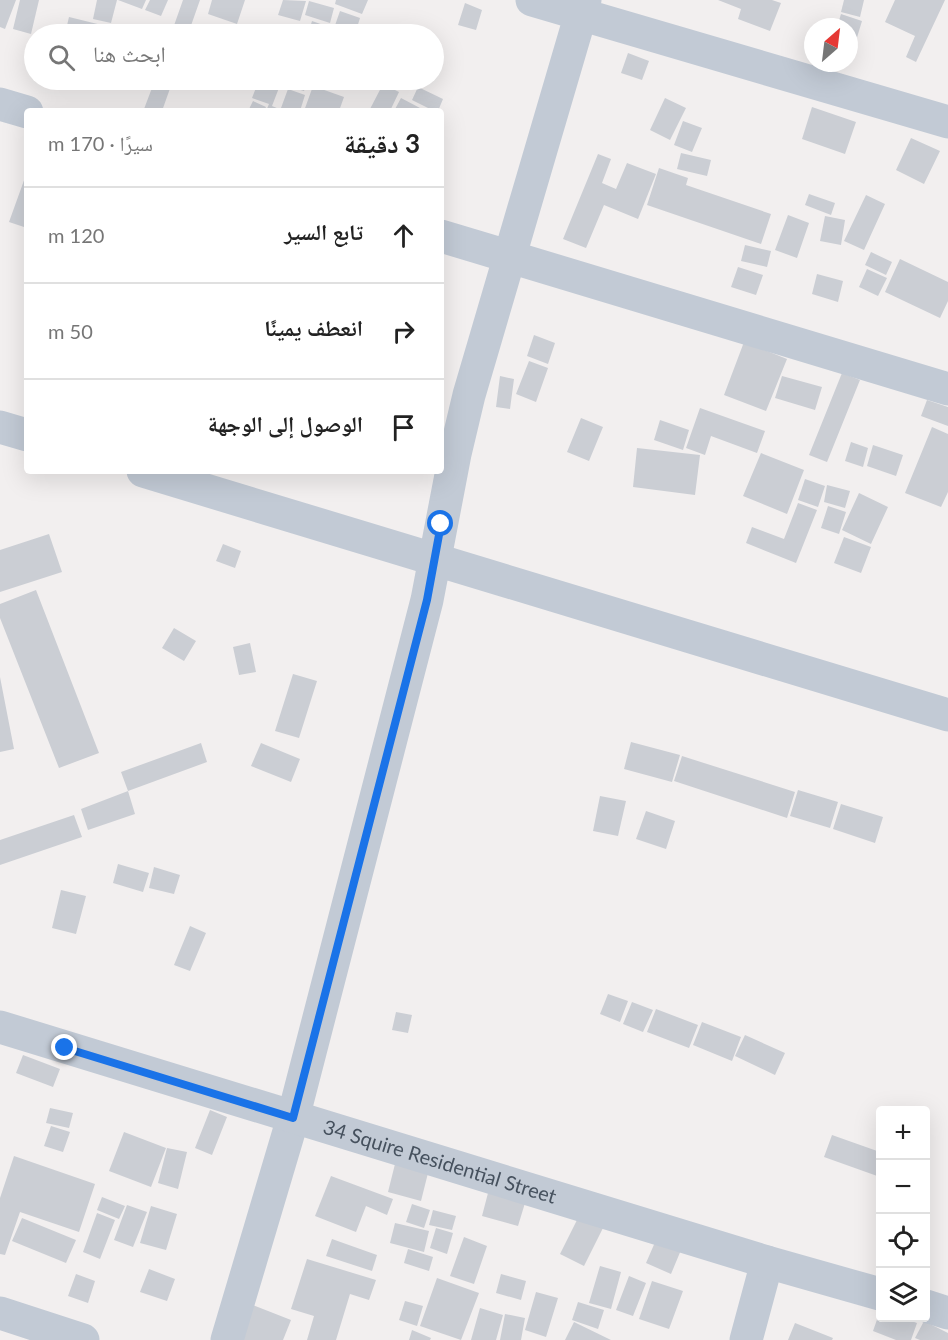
<!DOCTYPE html>
<html lang="ar">
<head>
<meta charset="utf-8">
<style>
  :root { --surface:#fff; --page:#f6f6f6; --text:#222; --muted:#767676; --line:#e0e0e0 }
  body { margin:0; font-family:Lato,"Noto Naskh Arabic",sans-serif; background:var(--page); color:var(--text); direction:rtl }
  .controls { position:absolute; right:18px; bottom:18px; display:grid; overflow:hidden; border-radius:6px; box-shadow:0 6px 24px #0002 }
  .controls button { width:54px; height:54px; display:grid; place-items:center; padding:0; border:0; border-bottom:2px solid var(--line); background:var(--surface); color:var(--text); font:30px sans-serif }
  .compass { position:absolute; left:804px; top:18px; width:54px; height:54px; border-radius:50%; background:var(--surface); box-shadow:0 6px 24px #0002; rotate:28deg }
  .stop { position:absolute; width:18px; height:18px; margin:-14px; border:4px solid #1a73e8; border-radius:50%; background:#fff }
  .stop.end { background:#1a73e8; border-color:#fff; box-shadow:0 2px 6px #0008 }
  .list { margin:0; padding:0; list-style:none }
  h2 { display:flex; justify-content:space-between; align-items:center; height:78px; margin:0; padding:0 24px; font-size:26px }
  h2 small { font-size:20px; font-weight:400; color:var(--muted) }
  .list li { display:grid; grid-template-columns:39px 1fr auto; gap:18px; align-items:center; box-sizing:border-box; height:96px; padding:0 24px; border-top:2px solid var(--line) }
  .list b { display:block; font-size:22px; white-space:nowrap }
  .list em { font-size:20px; font-style:normal; color:var(--muted) }
  .icon { flex:none; width:33px; height:33px; fill:none; stroke:currentColor; stroke-width:2; stroke-linecap:round; stroke-linejoin:round }
  .map { position:relative; flex:none; width:948px; height:1340px; overflow:hidden; direction:ltr }
  .search { position:absolute; background:var(--surface); box-shadow:0 6px 24px #0002; left:24px; top:24px; width:420px; height:66px; display:flex; align-items:center; gap:15px; box-sizing:border-box; padding:0 21px; border-radius:33px; color:var(--muted); font-size:22px }
  .panel { position:absolute; background:var(--surface); box-shadow:0 6px 24px #0002; left:24px; top:108px; width:420px; height:366px; border-radius:6px; direction:rtl }
  .map>svg:first-child { display:block }
</style>
</head>
<body>
<div class="map">
<svg width="948" height="1340" viewBox="0 0 948 1340">
  <rect width="100%" height="100%" fill="#f2efef"/>
  <path fill="#cbced4" d="M0 0H16L5 29 0 27Z
    M20 0H39L31 34 13 29Z
    M97 0H117L111 23 93 19Z
    M118 0H146L142 9Z
    M150 0H168L161 16 145 10Z
    M183 0H200L188 34H171Z
    M212 0H245L237 24 208 14Z
    M283 0 306 1 300 21 278 15Z
    M336 0H368L362 14 335 4Z
    M718 0H772L781 3 770 31 738 19 741 9Z
    M844 0H864L860 17 841 12Z
    M895 0H945L916 62 906 57 915 36 885 22Z
    M309 1 334 8 330 23 305 15Z
    M465 3 482 10 476 30 458 25Z
    M340 11 360 18 355 34H332Z
    M841 14 862 21 855 44 849 42V27H837Z
    M69 17 126 31 125 34H65Z
    M312 21 332 28 330 34H308Z
    M628 53 649 61 642 80 621 73Z
    M155 80H173L162 111 144 109Z
    M259 80H282L272 106 284 111H266L269 104 252 98Z
    M283 80H308L304 91 281 84Z
    M383 84 399 92 390 111H374L370 109Z
    M313 86 344 97 339 111H304Z
    M418 87 443 99 438 111H434L412 100Z
    M288 89 305 95 300 111H291L281 108Z
    M401 98 420 108 419 111H394Z
    M665 98 686 108 670 140 650 130Z
    M253 101 266 107 264 111H248Z
    M812 107 856 122 845 154 802 139Z
    M683 121 702 128 692 152 674 145Z
    M911 138 940 151 924 184 896 170Z
    M681 153 711 160 707 176 677 169Z
    M598 154 611 159 602 183 616 189 627 163 656 174 638 219 604 205 586 248 563 239Z
    M659 168 688 178 686 185 771 214 761 244 647 205Z
    M27 172V228L9 222Z
    M809 194 835 203 831 215 805 205Z
    M866 195 885 204 864 250 844 241Z
    M788 215 809 223 797 258 775 250Z
    M825 216 845 220 841 245 820 241Z
    M745 245 771 251 767 267 741 261Z
    M871 252 892 262 886 275 865 265Z
    M900 259 948 282V301L940 318 885 292Z
    M738 267 763 275 756 295 731 287Z
    M867 269 887 278 878 296 859 287Z
    M817 274 843 281 838 302 812 294Z
    M534 335 555 343 548 364 527 356Z
    M744 342 787 359 766 411 724 395Z
    M529 361 548 368 536 402 516 394Z
    M842 373 860 380 827 462 809 455Z
    M500 376 514 379 510 409 496 407Z
    M782 376 822 387 815 410 775 398Z
    M927 400 948 407V426L921 416Z
    M700 408 765 431 757 453 711 436 705 455 686 448Z
    M581 418 603 427 589 461 567 452Z
    M660 420 689 430 683 450 654 440Z
    M932 427 948 434V492L941 507 905 493Z
    M851 442 868 448 863 467 845 461Z
    M873 445 903 455 896 476 867 466Z
    M637 448 700 455 695 495 633 487Z
    M761 453 804 470 787 514 743 496Z
    M805 479 825 486 818 507 798 500Z
    M827 485 850 491 845 508 824 502Z
    M859 493 888 507 871 544 842 530Z
    M798 503 817 510 796 563 746 543 752 527 784 539Z
    M828 506 846 512 839 534 821 528Z
    M49 534 62 572 0 592V550Z
    M844 537 871 547 861 573 834 563Z
    M223 544 241 551 235 568 216 561Z
    M36 590 99 753 59 768 0 618V604Z
    M174 628 196 641 184 661 162 648Z
    M250 643 256 672 239 675 233 647Z
    M293 674 317 681 299 738 275 731Z
    M0 677 14 749 0 752Z
    M631 742 680 755 672 782 624 769Z
    M201 743 207 762 128 791 121 772Z
    M261 743 300 759 291 782 251 766Z
    M682 756 795 792 787 818 674 781Z
    M798 790 838 802 830 828 790 816Z
    M128 791 135 814 88 830 81 809Z
    M600 796 626 801 618 836 593 831Z
    M841 804 883 817 875 843 833 829Z
    M646 811 675 821 666 849 636 839Z
    M74 815 82 837 0 865V840Z
    M118 864 149 873 143 892 113 883Z
    M154 867 180 875 174 894 149 888Z
    M61 890 86 896 76 934 52 928Z
    M190 926 206 933 190 971 174 965Z
    M608 994 628 1001 620 1022 600 1014Z
    M632 1002 653 1010 643 1032 623 1024Z
    M656 1009 698 1025 689 1048 647 1032Z
    M396 1012 412 1015 408 1033 392 1030Z
    M702 1022 741 1037 732 1061 693 1045Z
    M745 1035 785 1053 775 1075 735 1056Z
    M23 1055 60 1069 53 1087 16 1073Z
    M50 1108 73 1113 69 1128 46 1123Z
    M210 1110 227 1117 212 1155 195 1148Z
    M51 1126 70 1132 63 1152 44 1146Z
    M124 1132 166 1148 151 1187 109 1171Z
    M832 1135 880 1152V1177L824 1157Z
    M167 1148 187 1152 178 1189 158 1183Z
    M14 1156 95 1184 79 1232 20 1212 5 1255 0 1254V1198Z
    M395 1164 428 1173 421 1201 388 1192Z
    M331 1176 393 1199 387 1215 366 1206 356 1232 315 1216Z
    M488 1193 525 1203 518 1226 482 1216Z
    M102 1197 125 1206 119 1219 97 1210Z
    M412 1204 430 1210 424 1228 406 1222Z
    M127 1205 147 1212 133 1247 114 1240Z
    M151 1206 177 1214 166 1250 140 1243Z
    M433 1210 456 1216 452 1230 429 1225Z
    M97 1213 115 1220 100 1259 83 1252Z
    M579 1216 603 1228 584 1266 560 1254Z
    M22 1218 76 1240 66 1263 12 1241Z
    M395 1223 429 1231 424 1252 390 1243Z
    M436 1228 453 1233 447 1254 430 1248Z
    M464 1237 487 1246 474 1284 450 1276Z
    M332 1239 377 1255 372 1271 326 1256Z
    M656 1240 681 1250 671 1274 646 1263Z
    M408 1249 433 1257 429 1271 404 1263Z
    M307 1259 376 1280 369 1300 350 1294 336 1340H307L314 1316 291 1309Z
    M600 1266 621 1272 611 1309 589 1303Z
    M149 1269 175 1279 167 1301 140 1292Z
    M76 1274 95 1281 88 1303 68 1296Z
    M501 1274 526 1281 521 1300 496 1293Z
    M629 1276 646 1283 633 1316 616 1310Z
    M437 1278 479 1293 461 1340 420 1326Z
    M652 1281 683 1291 669 1329 639 1319Z
    M536 1292 558 1298 546 1337 525 1330Z
    M405 1301 423 1306 417 1326 399 1320Z
    M578 1302 604 1310 598 1329 572 1320Z
    M250 1304 291 1320 283 1340H235Z
    M480 1308 503 1315 496 1340H471Z
    M880 1311V1318H903L917 1323 911 1340H896L873 1331Z
    M505 1314 525 1318 521 1340H500Z
    M924 1321 948 1333V1340H920L915 1338Z
    M574 1322 611 1340H565Z
    M795 1323 833 1338 832 1340H788Z
    M412 1330 431 1338 430 1340H409Z"/>
  <g fill="none" stroke-linecap="round" stroke-linejoin="round">
    <path stroke="#c2cad5" stroke-width="33" d="M532 0 948 122
      M0 104 27 112
      M441 236 948 389
      M0 427 27 435
      M143 471 948 715
      M0 1313 83 1340
      M227 1340 293 1118 427 600 455 454 469 395 585 0
      M746 1340 767 1262"/>
    <g stroke="#c2cad5" stroke-width="33">
      <path id="s1" d="M0 1027 767 1262 880 1294"/>
      <path d="M926 1306 948 1313"/>
    </g>
  </g>
  <g fill="none" stroke-linecap="round" stroke-linejoin="round">
    <path stroke="#1a73e8" stroke-width="8" d="M65 1048 293 1118 427 600 441 524"/>
  </g>
  <g text-anchor="middle" stroke-width="6" stroke-linejoin="round" paint-order="stroke">
    <g font-size="20" fill="#46515e" stroke="#fff">
      <text dy="7" stroke="none"><textPath href="#s1" startOffset="460">34 Squire Residential Street</textPath></text>
    </g>
  </g>
</svg>
<div class="controls">
<button>+</button>
<button>−</button>
<button><svg class="icon" aria-label="locate" viewBox="0 0 24 24"><circle cx="12" cy="12" r="6"/><path d="M12 2v4M12 18v4M2 12h4M18 12h4"/></svg></button>
<button><svg class="icon" aria-label="layers" viewBox="0 0 24 24"><path d="M12 4l9 5-9 5-9-5zM3 14l9 5 9-5"/></svg></button>
</div>
<svg class="compass" viewBox="-18 -18 36 36"><path d="M0-13l5 13h-10z" fill="#e53935"/><path d="M0 13l5-13h-10z" fill="#767676"/></svg>
<div class="stop" style="left:441px;top:524px"></div>
<div class="stop end" style="left:65px;top:1048px"></div>
<div class="search"><svg class="icon" aria-label="search" viewBox="0 0 24 24"><circle cx="10" cy="10" r="6"/><path d="M15 15l6 6"/></svg>ابحث هنا</div>
<section class="panel">
<h2>3 دقيقة<small>سيرًا · 170 m</small></h2>
<ul class="list">
<li><svg class="icon" aria-label="ahead" viewBox="0 0 24 24"><path d="M12 20V5M6 11l6-6 6 6"/></svg><div><b>تابع السير</b></div><em>120 m</em></li>
<li><svg class="icon" aria-label="right" viewBox="0 0 24 24"><path d="M7 20v-9h11M14 6l5 5-5 5"/></svg><div><b>انعطف يمينًا</b></div><em>50 m</em></li>
<li><svg class="icon" aria-label="arrive" viewBox="0 0 24 24"><path d="M6 21V4h12l-3 4 3 4H6"/></svg><div><b>الوصول إلى الوجهة</b></div></li>
</ul>
</section>
</div>
</body>
</html>
